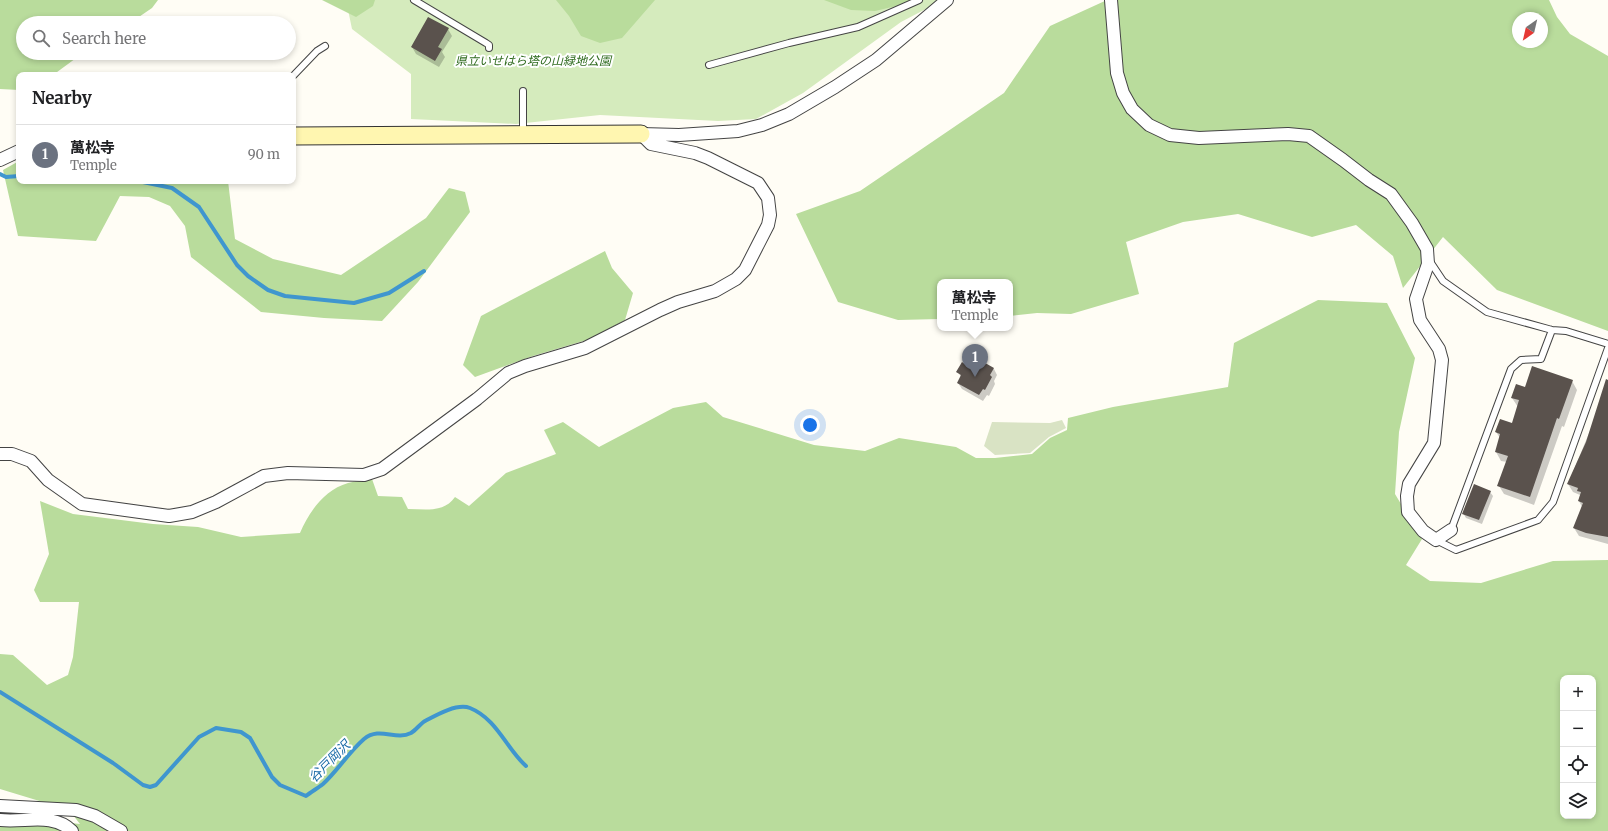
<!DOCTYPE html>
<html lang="en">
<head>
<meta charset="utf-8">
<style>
  :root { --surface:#fff; --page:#f6f6f6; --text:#202124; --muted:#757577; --line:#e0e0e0; --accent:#111827 }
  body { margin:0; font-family:Merriweather,"Noto Sans JP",serif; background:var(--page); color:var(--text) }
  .controls { position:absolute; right:12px; bottom:12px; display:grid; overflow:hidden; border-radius:8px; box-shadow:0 2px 6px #0003 }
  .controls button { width:36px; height:36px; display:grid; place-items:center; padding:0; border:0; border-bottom:1px solid var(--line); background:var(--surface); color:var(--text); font:20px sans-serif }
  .compass { position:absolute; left:1512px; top:12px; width:36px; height:36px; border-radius:50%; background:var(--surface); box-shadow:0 2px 6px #0003; rotate:214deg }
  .you { position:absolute; left:810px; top:425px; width:14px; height:14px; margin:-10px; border:3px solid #fff; border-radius:50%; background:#1a73e8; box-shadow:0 0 0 6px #1a73e833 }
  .badge { display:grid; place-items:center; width:26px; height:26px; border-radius:50%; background:var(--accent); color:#fff; font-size:13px; font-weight:700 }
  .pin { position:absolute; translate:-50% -33px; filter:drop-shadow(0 1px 2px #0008) }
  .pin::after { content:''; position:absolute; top:21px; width:14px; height:12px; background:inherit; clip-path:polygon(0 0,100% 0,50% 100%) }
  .popup { position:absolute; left:937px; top:279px; width:76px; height:52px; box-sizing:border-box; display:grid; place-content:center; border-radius:8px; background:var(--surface); filter:drop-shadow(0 1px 3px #0005); font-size:13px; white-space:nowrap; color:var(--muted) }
  .popup b { font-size:15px; color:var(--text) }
  .popup::after { content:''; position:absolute; left:50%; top:100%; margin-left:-8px; border:8px solid transparent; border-top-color:var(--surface) }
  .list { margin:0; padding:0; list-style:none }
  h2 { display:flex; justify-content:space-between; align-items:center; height:52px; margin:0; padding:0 16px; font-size:17px }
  h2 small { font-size:13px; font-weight:400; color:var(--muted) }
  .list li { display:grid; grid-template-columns:26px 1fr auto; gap:12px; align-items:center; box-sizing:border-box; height:60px; padding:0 16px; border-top:1px solid var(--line) }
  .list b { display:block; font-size:15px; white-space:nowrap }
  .list p { margin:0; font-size:13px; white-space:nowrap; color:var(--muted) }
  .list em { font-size:13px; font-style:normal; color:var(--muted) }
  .icon { flex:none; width:22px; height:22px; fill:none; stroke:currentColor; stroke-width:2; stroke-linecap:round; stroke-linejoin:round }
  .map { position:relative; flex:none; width:1608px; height:831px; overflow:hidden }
  .search { position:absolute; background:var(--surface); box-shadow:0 2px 6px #0003; left:16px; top:16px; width:280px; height:44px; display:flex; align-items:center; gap:10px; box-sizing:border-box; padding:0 14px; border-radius:22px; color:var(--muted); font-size:15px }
  .panel { position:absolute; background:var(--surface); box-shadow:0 2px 6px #0003; left:16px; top:72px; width:280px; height:112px; border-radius:8px }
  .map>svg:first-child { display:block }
</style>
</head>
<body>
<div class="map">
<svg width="1608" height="831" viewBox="0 0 1608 831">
  <rect width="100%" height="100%" fill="#fffdf5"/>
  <path fill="#d5ebbd" d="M346 0H943L901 22 803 93 756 119 718 121 600 115 516 124 411 119V74L352 29Z"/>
  <path fill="#b9dc9c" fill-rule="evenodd" d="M0 0H158L152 8 130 23H23V53H83L53 75H19V90L0 89Z
    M322 0H375L373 6 356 17Z
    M556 0H655L622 38 600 43 581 36 569 16Z
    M824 0H922L875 11 851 10Z
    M1107 0H1549L1557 17 1570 34 1608 56V331L1497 290 1443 237 1403 288 1393 256 1356 225 1312 237 1238 214 1183 222 1126 242 1139 294 1071 314 1037 313 1010 316V282H940V319L898 320 838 302 796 214 860 191 1004 93 1050 26ZM1518 18H1542V42H1518Z
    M19 161V181H228L235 239 273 259 341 275 426 218 449 188 465 192 470 212 418 282 382 321 324 318 261 312 191 257 185 226 170 206 149 197 120 196 96 241 18 236 3 170Z
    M605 251 612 268 633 293 625 320 590 339 533 356 475 377 463 365 481 316Z
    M1318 300 1387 303 1415 358 1399 432 1395 494 1422 539 1406 565 1430 581 1481 583 1553 561 1608 560V831H0V815L80 824 69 810 0 789V654L13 655 47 685 68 675 73 657 79 602H40L34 590 49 554 40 501 73 514 153 524 198 527 241 537 300 533C309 512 324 490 348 483 355 481 364 480 372 479L378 496 402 497 408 509C426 509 444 513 455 497L469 506 506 473 556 454 544 430 563 422 599 447 673 408 706 402 723 417 814 445 865 451 899 438 956 447 976 458H995L1032 454 1050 438 1067 430 1068 418 1113 407 1228 387 1234 343ZM1563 678H1593V816H1563Z"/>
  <path fill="#d9e3c4" d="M1062 420 1066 428 1049 437 1030 453 995 455 984 446 992 422 1050 423Z"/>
  <path fill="#0003" d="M448 29 452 36 442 52 445 57 439 67 416 54 412 47Z
    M967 366 994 369 997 375 994 381 995 384 989 396 987 395 983 401 962 389 958 383 961 377 958 372Z
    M1572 381 1577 390 1564 427 1562 426 1534 505 1504 494 1499 486 1507 462 1501 461 1496 452 1500 438 1496 432 1512 424 1518 407 1512 398 1525 388Z
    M1608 387V544L1579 536 1574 528 1582 507 1579 501 1580 495 1573 492 1568 484Z
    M1490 492 1493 496 1482 524 1466 518 1463 513Z"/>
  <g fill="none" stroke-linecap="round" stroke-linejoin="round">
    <path stroke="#3f96cf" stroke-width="4" d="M0 174 6 177 19 176
      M138 181 172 188 199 207 237 265 248 276 268 290 285 296 354 303 389 293 424 271
      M0 692 113 763 143 785 150 787 156 785 199 737 216 728 241 732 250 738 272 777 280 785 306 796C311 792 318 788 323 784 338 770 349 752 364 739 380 726 395 741 411 733 416 730 420 724 425 721 436 715 457 703 470 708 497 719 506 748 526 766"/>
  </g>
  <path fill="#5a524d" d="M428 17 449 28 438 47 442 49 435 61 411 47Z
    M971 355 994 368 990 375 992 377 985 390 983 389 979 395 957 383 961 375 956 372 962 362 966 365Z
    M1532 366 1573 380 1559 419 1557 418 1530 497 1497 486 1508 456 1495 452 1500 434 1495 432 1500 419 1512 423 1519 400 1511 398 1516 384 1525 387Z
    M1606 379 1608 380V537L1586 533 1573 528 1583 503 1578 501 1581 492 1577 491 1578 488 1567 484 1586 442Z
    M1474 484 1491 491 1479 520 1462 514Z"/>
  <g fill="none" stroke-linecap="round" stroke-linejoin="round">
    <g stroke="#444" stroke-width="8">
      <path id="lane" d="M414 0 486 43 489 45V48
        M709 65 789 43 858 27 919 0
        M293 76 317 51 325 46
        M523 91V133
        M1429 260 1443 281 1487 312 1552 330 1566 331 1608 344
        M1451 530 1511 369 1521 360 1541 359 1552 330
        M1436 540 1456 550 1538 520 1553 502 1608 348"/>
    </g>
    <g stroke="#444" stroke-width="14">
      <path id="street" d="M1111 0 1117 73 1123 93 1132 109 1149 125 1170 135 1199 138 1288 134 1309 136 1343 160 1369 180 1391 194 1412 223 1427 249 1428 264 1416 299 1420 320 1439 349 1442 360 1434 443 1409 484 1407 496 1408 512 1423 531 1436 540 1451 530
        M641 134 679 135 738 131 762 125 789 114 835 87 876 60 947 0
        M0 160 19 151
        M0 454H12L31 461 48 480 82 504 169 516 192 512 216 502 264 476 288 473 364 475 382 469 477 399 508 373 525 366 585 348 660 310 678 302 715 291 736 279 745 270 768 225 770 215 768 198 758 183 708 158 695 153 651 144 641 134
        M0 806 76 810 95 816 121 831
        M0 820C25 823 52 812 72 831"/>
    </g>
    <g stroke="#333" stroke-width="19">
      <path id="secondary" d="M293 136 641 134"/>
    </g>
    <use href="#lane" stroke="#fff" stroke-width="6"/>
    <use href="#street" stroke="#fff" stroke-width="12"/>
    <use href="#secondary" stroke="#fff6b0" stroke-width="17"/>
  </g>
  <g text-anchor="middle" stroke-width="4" stroke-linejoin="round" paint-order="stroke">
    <g font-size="12" font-style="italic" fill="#2f6b1f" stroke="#fff">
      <text x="533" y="65">県立いせはら塔の山緑地公園</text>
    </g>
    <g font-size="13" font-style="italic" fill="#1768a6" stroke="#fff">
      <text transform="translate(329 761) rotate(-45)" y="5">谷戸岡沢</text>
    </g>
  </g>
</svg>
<div class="controls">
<button>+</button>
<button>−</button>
<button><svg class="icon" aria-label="locate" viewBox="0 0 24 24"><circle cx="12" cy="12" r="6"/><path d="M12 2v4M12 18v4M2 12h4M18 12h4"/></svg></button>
<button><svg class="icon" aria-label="layers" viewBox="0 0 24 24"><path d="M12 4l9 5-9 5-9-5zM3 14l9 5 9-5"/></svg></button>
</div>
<svg class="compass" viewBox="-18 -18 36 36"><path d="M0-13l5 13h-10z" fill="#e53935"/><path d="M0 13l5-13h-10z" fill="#757577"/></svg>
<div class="you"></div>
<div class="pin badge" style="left:975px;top:377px;background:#6b7280">1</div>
<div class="popup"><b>萬松寺</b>Temple</div>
<div class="search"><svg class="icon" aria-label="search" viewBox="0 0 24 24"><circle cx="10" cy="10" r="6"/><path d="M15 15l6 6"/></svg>Search here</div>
<section class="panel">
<h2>Nearby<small></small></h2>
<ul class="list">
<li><span class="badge" style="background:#6b7280">1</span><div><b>萬松寺</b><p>Temple</p></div><em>90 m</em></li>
</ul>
</section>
</div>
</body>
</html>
